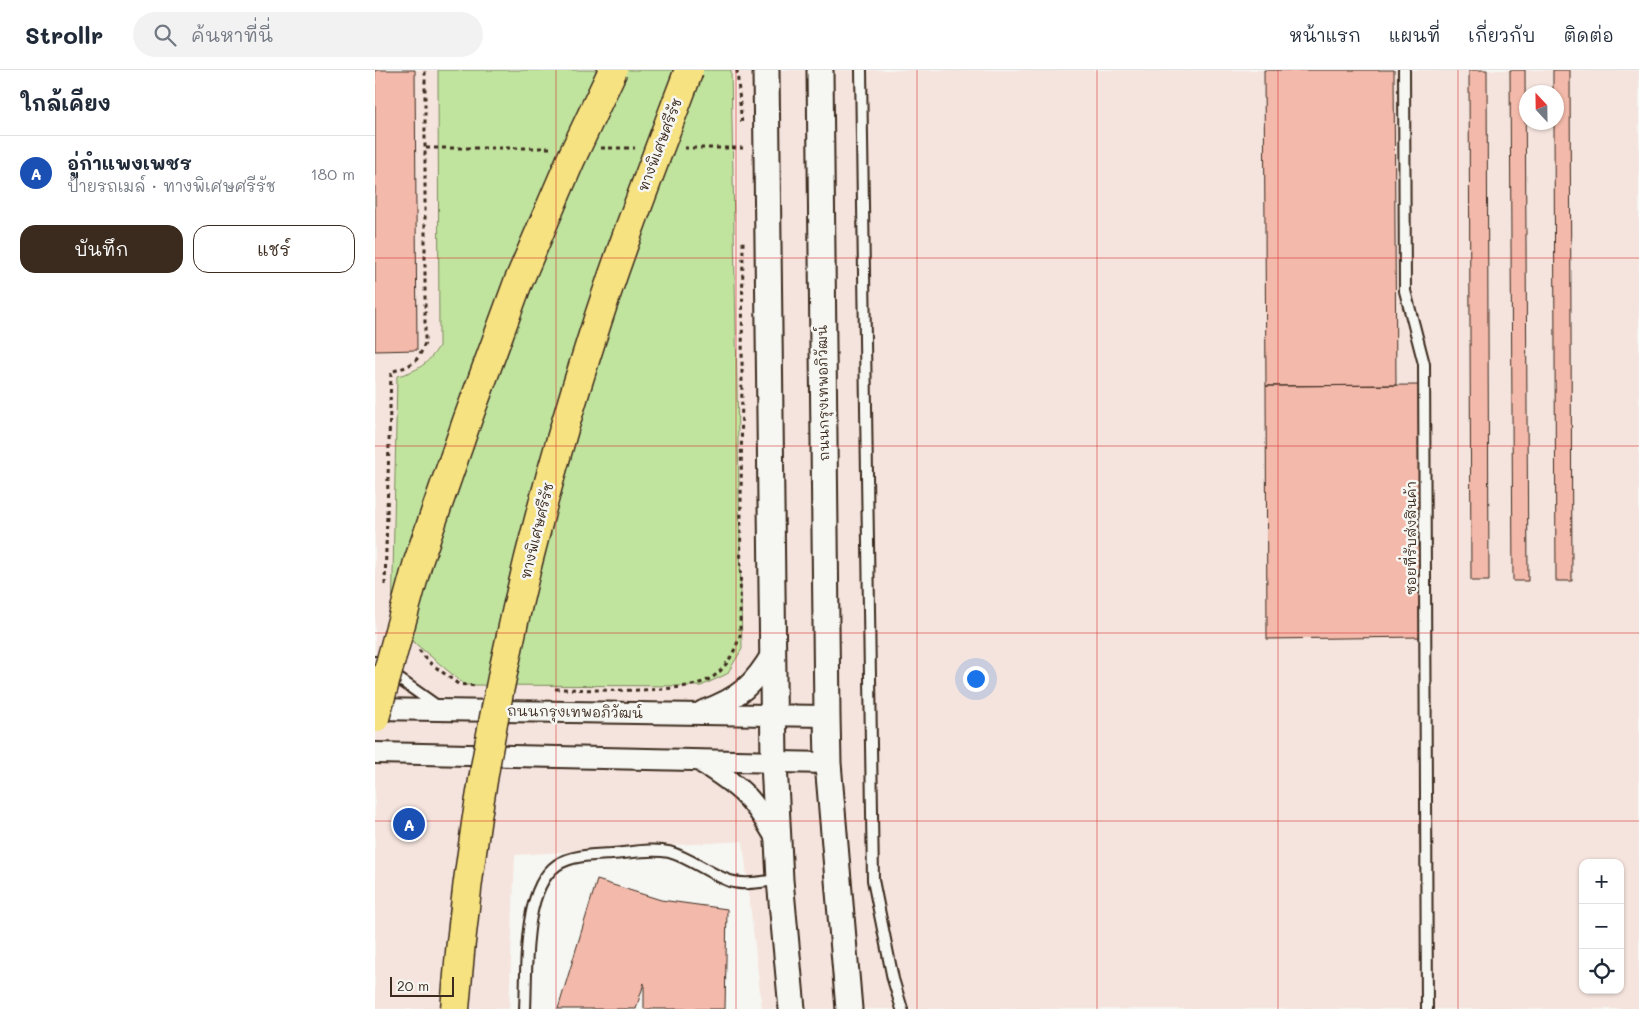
<!DOCTYPE html>
<html lang="th">
<head>
<meta charset="utf-8">
<style>
  :root { --surface:#fff; --page:#f2f2f3; --text:#1f2937; --muted:#747a83; --line:#e0e1e3; --accent:#3b2a1e }
  body { margin:0; font-family:Mali,"Playpen Sans Thai",sans-serif; background:var(--page); color:var(--text) }
  .controls { position:absolute; right:15px; bottom:15px; display:grid; overflow:hidden; border-radius:10px; box-shadow:0 1px 4px #0004 }
  .controls button { width:45px; height:45px; display:grid; place-items:center; padding:0; border:0; border-bottom:1px solid var(--line); background:var(--surface); color:var(--text); font:25px sans-serif }
  .compass { position:absolute; left:1144px; top:15px; width:45px; height:45px; border-radius:50%; background:var(--surface); box-shadow:0 1px 4px #0004; rotate:338deg }
  .scale { position:absolute; left:15px; bottom:12px; width:64px; box-sizing:border-box; padding-left:5px; border:2px solid #3b2a1e; border-top:0; font-size:14px; line-height:18px; white-space:nowrap; color:#3b2a1e; -webkit-text-stroke:4px #f6f6f2; paint-order:stroke }
  .you { position:absolute; left:600px; top:608px; width:18px; height:18px; margin:-12px; border:4px solid #fff; border-radius:50%; background:#1a73e8; box-shadow:0 0 0 8px #1a73e833 }
  .badge { display:grid; place-items:center; width:32px; height:32px; border-radius:50%; background:var(--accent); color:#fff; font-size:16px; font-weight:700 }
  .pin { position:absolute; translate:-50% -50%; border:2px solid #fff; box-shadow:0 1px 5px #0006 }
  .list { margin:0; padding:0; list-style:none }
  h2 { display:flex; justify-content:space-between; align-items:center; height:65px; margin:0; padding:0 20px; font-size:21px }
  h2 small { font-size:16px; font-weight:400; color:var(--muted) }
  .list li { display:grid; grid-template-columns:32px 1fr auto; gap:15px; align-items:center; box-sizing:border-box; height:75px; padding:0 20px; border-top:1px solid var(--line) }
  .list b { display:block; font-size:19px; white-space:nowrap }
  .list p { margin:0; font-size:16px; white-space:nowrap; color:var(--muted) }
  .list em { font-size:16px; font-style:normal; color:var(--muted) }
  .actions { display:flex; gap:10px; padding:15px 20px }
  .actions a { flex:1; padding:11px 0; border:1px solid var(--accent); border-radius:15px; text-align:center; font-size:18px; color:var(--accent) }
  .actions .main { background:var(--accent); color:#fff }
  .icon { flex:none; width:28px; height:28px; fill:none; stroke:currentColor; stroke-width:2; stroke-linecap:round; stroke-linejoin:round }
  .map { position:relative; flex:none; width:1264px; height:939px; overflow:hidden }
  header { display:flex; align-items:center; gap:30px; box-sizing:border-box; height:70px; padding:0 25px; background:var(--surface); border-bottom:1px solid var(--line) }
  header strong { font-size:24px }
  nav { display:flex; gap:28px; margin-inline-start:auto; font-size:18px }
  .search { width:350px; height:45px; background:var(--page); display:flex; align-items:center; gap:12px; box-sizing:border-box; padding:0 18px; border-radius:28px; color:var(--muted); font-size:19px }
  main { display:flex }
  aside { flex:1; background:var(--surface) }
  .map>svg:first-child { display:block }
</style>
</head>
<body>
<header>
<strong>Strollr</strong>
<div class="search"><svg class="icon" aria-label="search" viewBox="0 0 24 24"><circle cx="10" cy="10" r="6"/><path d="M15 15l6 6"/></svg>ค้นหาที่นี่</div>
<nav><a>หน้าแรก</a><a>แผนที่</a><a>เกี่ยวกับ</a><a>ติดต่อ</a></nav>
</header>
<main>
<aside>
<h2>ใกล้เคียง<small></small></h2>
<ul class="list">
<li><span class="badge" style="background:#1a4fb4">A</span><div><b>อู่กำแพงเพชร</b><p>ป้ายรถเมล์ · ทางพิเศษศรีรัช</p></div><em>180 m</em></li>
</ul>
<div class="actions"><a class="main">บันทึก</a><a>แชร์</a></div>
</aside>
<div class="map">
<svg width="1264" height="939" viewBox="0 0 1264 939">
  <rect width="100%" height="100%" fill="#f6f6f2"/>
  <filter id="ink" filterUnits="userSpaceOnUse"><feTurbulence type="fractalNoise" baseFrequency=".02" numOctaves="2"/><feDisplacementMap in="SourceGraphic" scale="10" xChannelSelector="R" yChannelSelector="G"/><feConvolveMatrix kernelMatrix="1 2 1 2 8 2 1 2 1" color-interpolation-filters="sRGB"/></filter>
  <g filter="url(#ink)">
    <path fill="#f5e4dd" fill-rule="evenodd" d="M0 0H1264V939H387L368 771 140 785 134 939H0ZM1152 22H1182V52H1152ZM1208 793H1245V920H1208Z"/>
    <path fill="#c0e49e" stroke="#7e875e" d="M63 0H356L367 579 352 604 326 616 90 615 17 554 22 306C43 301 53 294 64 276Z"/>
    <path fill="#f3baab" stroke="#3b2a1e" d="M0 0H40L42 280 0 281Z
      M889 0H1019L1021 315 891 316Z
      M1094 0H1112L1114 511H1096Z
      M1135 0H1150L1153 511H1138Z
      M1178 0H1195L1197 511H1181L1179 52H1182V22H1178Z
      M1045 315 1046 567 892 569 891 316Z
      M222 810 286 830 352 839 350 939H269V913L261 939H183Z"/>
    <g fill="none" stroke-linecap="round" stroke-linejoin="round">
      <g stroke="#3b2a1e" stroke-width="14">
        <path id="service" d="M486 0 498 810 518 909 527 939
          M1029 0 1030 221 1049 294 1052 939
          M0 592 65 638
          M150 939C152 901 147 819 182 795 196 785 220 785 237 784 254 783 277 778 294 782 316 788 334 804 355 811 370 816 389 811 404 810"/>
      </g>
      <g stroke="#3b2a1e" stroke-width="24">
        <path id="minor" d="M0 639 452 646
          M328 641C364 628 379 615 398 582
          M0 683 453 693
          M326 692C366 717 379 729 402 770"/>
      </g>
      <g stroke="#3b2a1e" stroke-width="29">
        <path id="tertiary" d="M391 0 399 693 405 810 417 939
          M445 0 452 646 453 693 474 939"/>
      </g>
      <path stroke="#3b2a1e" stroke-width="3" stroke-dasharray="4 4" stroke-linecap="butt" d="M362 0 367 55
        M51 78H175
        M226 78H260
        M309 78H368
        M10 515 16 302C37 295 42 294 50 273V0
        M44 580 54 592 83 614 102 616
        M180 619C216 619 310 626 338 607 353 596 359 582 365 566L368 169"/>
      <use href="#service" stroke="#f6f6f2" stroke-width="10"/>
      <use href="#minor" stroke="#f6f6f2" stroke-width="20"/>
      <use href="#tertiary" stroke="#f6f6f2" stroke-width="25"/>
      <g stroke="#3b2a1e" stroke-width="31" stroke-linecap="butt">
        <path id="motorway-bridge" d="M0 648 43 492 92 351 142 215 196 89 238 0
          M80 939C97 714 147 485 216 271 245 179 280 90 314 0"/>
      </g>
      <use href="#motorway-bridge" stroke="#f6e281" stroke-width="28"/>
    </g>
  </g>
  <path fill="none" stroke="#d62828" stroke-width="1" stroke-opacity="0.55" d="M181 0V939M361 0V939M542 0V939M722 0V939M903 0V939M1083 0V939M0 188H1264M0 376H1264M0 563H1264M0 751H1264"/>
  <g text-anchor="middle" stroke-width="5" stroke-linejoin="round" paint-order="stroke">
    <g font-size="14" fill="#3b2a1e" stroke="#f6f6f2">
      <text transform="translate(285 75) rotate(-69)" y="5">ทางพิเศษศรีรัช</text>
      <text transform="translate(448 323) rotate(-91)" y="5">ถนนกรุงเทพอภิวัฒน์</text>
      <text transform="translate(162 461) rotate(-76)" y="5">ทางพิเศษศรีรัช</text>
      <text transform="translate(1036 468) rotate(-90)" y="5">ซอยที่รับส่งสินค้า</text>
      <text transform="translate(200 642) rotate(1)" y="5">ถนนกรุงเทพอภิวัฒน์</text>
    </g>
  </g>
</svg>
<div class="controls">
<button>+</button>
<button>−</button>
<button><svg class="icon" aria-label="locate" viewBox="0 0 24 24"><circle cx="12" cy="12" r="6"/><path d="M12 2v4M12 18v4M2 12h4M18 12h4"/></svg></button>
</div>
<svg class="compass" viewBox="-18 -18 36 36"><path d="M0-13l5 13h-10z" fill="#e53935"/><path d="M0 13l5-13h-10z" fill="#747a83"/></svg>
<div class="scale">20 m</div>
<div class="you"></div>
<div class="pin badge" style="left:34px;top:754px;background:#1a4fb4">A</div>
</div>
</main>
</body>
</html>
